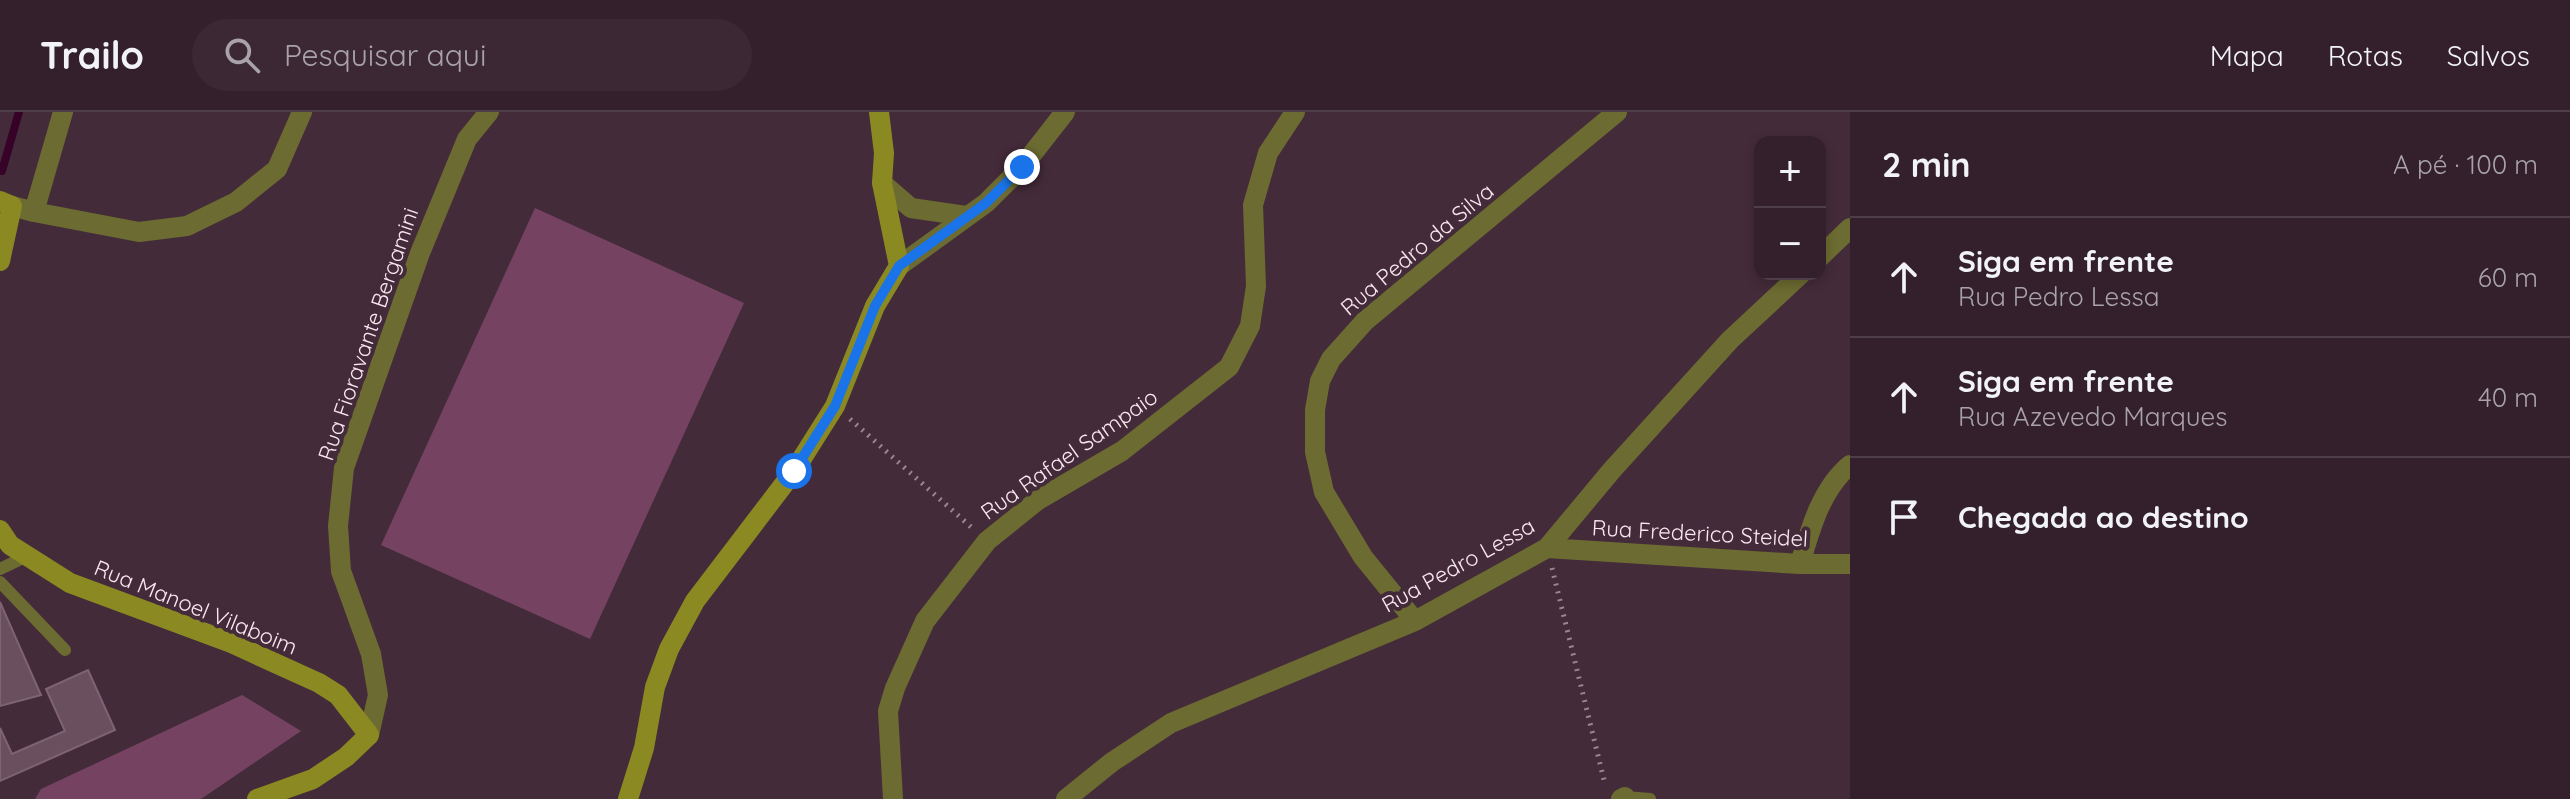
<!DOCTYPE html>
<html lang="pt">
<head>
<meta charset="utf-8">
<style>
  :root { --surface:#33202c; --page:#3b2834; --text:#f1f3f6; --muted:#a9a3a9; --line:#4e3e48 }
  body { margin:0; font-family:Quicksand,sans-serif; background:var(--page); color:var(--text) }
  .controls { position:absolute; right:24px; top:24px; display:grid; overflow:hidden; border-radius:16px; box-shadow:0 4px 12px #0003 }
  .controls button { width:72px; height:72px; display:grid; place-items:center; padding:0; border:0; border-bottom:2px solid var(--line); background:var(--surface); color:var(--text); font:40px sans-serif }
  .stop { position:absolute; width:24px; height:24px; margin:-18px; border:6px solid #1a73e8; border-radius:50%; background:#fff }
  .stop.end { background:#1a73e8; border-color:#fff; box-shadow:0 2px 8px #0008 }
  .list { margin:0; padding:0; list-style:none }
  h2 { display:flex; justify-content:space-between; align-items:center; height:104px; margin:0; padding:0 32px; font-size:34px }
  h2 small { font-size:26px; font-weight:400; color:var(--muted) }
  .list li { display:grid; grid-template-columns:52px 1fr auto; gap:24px; align-items:center; box-sizing:border-box; height:120px; padding:0 32px; border-top:2px solid var(--line) }
  .list b { display:block; font-size:30px; white-space:nowrap }
  .list p { margin:0; font-size:26px; white-space:nowrap; color:var(--muted) }
  .list em { font-size:26px; font-style:normal; color:var(--muted) }
  .icon { flex:none; width:44px; height:44px; fill:none; stroke:currentColor; stroke-width:2; stroke-linecap:round; stroke-linejoin:round }
  .map { position:relative; flex:none; width:1850px; height:687px; overflow:hidden }
  header { display:flex; align-items:center; gap:48px; box-sizing:border-box; height:112px; padding:0 40px; background:var(--surface); border-bottom:2px solid var(--line) }
  header strong { font-size:38px }
  nav { display:flex; gap:44px; margin-inline-start:auto; font-size:28px }
  .search { width:560px; height:72px; background:var(--page); display:flex; align-items:center; gap:20px; box-sizing:border-box; padding:0 28px; border-radius:44px; color:var(--muted); font-size:30px }
  main { display:flex }
  aside { flex:1; background:var(--surface) }
  .map>svg:first-child { display:block }
</style>
</head>
<body>
<header>
<strong>Trailo</strong>
<div class="search"><svg class="icon" aria-label="search" viewBox="0 0 24 24"><circle cx="10" cy="10" r="6"/><path d="M15 15l6 6"/></svg>Pesquisar aqui</div>
<nav><a>Mapa</a><a>Rotas</a><a>Salvos</a></nav>
</header>
<main>
<div class="map">
<svg width="1850" height="687" viewBox="0 0 1850 687">
  <rect width="100%" height="100%" fill="#442b3a"/>
  <path fill="#754361" d="M535 96 744 191 590 527 381 433Z
    M242 583 301 619 201 687H35L41 677Z"/>
  <g fill="none" stroke-linecap="round" stroke-linejoin="round">
    <path stroke="#370227" stroke-width="8" d="M2 59 19 0"/>
  </g>
  <path fill="#6a4f5e" stroke="#7f6373" stroke-width="2" d="M0 490 41 583 0 594Z
    M88 558 115 618 0 669V616L12 642 65 619 46 577Z"/>
  <g fill="none" stroke-linecap="round" stroke-linejoin="round">
    <path stroke="#998490" stroke-width="5" stroke-dasharray="2 6" stroke-linecap="butt" d="M850 307 971 415
      M1552 456 1605 672"/>
    <path stroke="#6c6b31" stroke-width="12" d="M0 457 27 444
      M0 470 65 538
      M1625 685 1650 687"/>
    <path stroke="#6c6b31" stroke-width="20" d="M882 71 911 96 966 104
      M12 94 34 100 139 120 187 114 236 90 277 57 302 0
      M34 100 63 0
      M1820 145 1850 116
      M899 154 986 91 1022 55 1065 0
      M1547 436 1800 452H1850
      M1800 452C1810 418 1821 377 1850 353
      M1415 509 1363 445 1324 380 1315 340V298L1320 269 1331 247 1365 209 1617 0
      M369 623 378 583 371 542 341 459 338 414 344 356 420 141 467 27 489 0
      M893 687 888 599 895 576 925 509 987 429 1038 388 1122 339 1229 255 1250 214 1256 174 1253 93 1268 41 1295 0
      M1066 687 1112 650 1171 611 1415 509 1547 436 1612 358 1730 228 1801 162
      M1621 687 1625 685"/>
    <path stroke="#8b8922" stroke-width="20" d="M0 89 12 94 0 149
      M0 418 10 433 70 471 229 530 319 571 338 583 369 623 346 645 313 667 257 687
      M628 687 644 636 655 575 669 537 695 489 794 359 835 294 875 194 899 154 882 71 884 41 879 0"/>
  </g>
  <g fill="none" stroke-linecap="round" stroke-linejoin="round">
    <path stroke="#1a73e8" stroke-width="10" d="M794 359 835 294 875 194 899 154 986 91 1022 55"/>
  </g>
  <g text-anchor="middle" stroke-width="8" stroke-linejoin="round" paint-order="stroke">
    <g font-size="22" fill="#f9e8f1" stroke="#442b3a">
      <text transform="translate(1417 137) rotate(-40)" y="8">Rua Pedro da Silva</text>
      <text transform="translate(368 222) rotate(-71)" y="8">Rua Fioravante Bergamini</text>
      <text transform="translate(1069 342) rotate(-35)" y="8">Rua Rafael Sampaio</text>
      <text transform="translate(1700 421) rotate(3)" y="8">Rua Frederico Steidel</text>
      <text transform="translate(1458 453) rotate(-29)" y="8">Rua Pedro Lessa</text>
      <text transform="translate(196 495) rotate(22)" y="8">Rua Manoel Vilaboim</text>
    </g>
  </g>
</svg>
<div class="controls">
<button>+</button>
<button>−</button>
</div>
<div class="stop" style="left:794px;top:359px"></div>
<div class="stop end" style="left:1022px;top:55px"></div>
</div>
<aside>
<h2>2 min<small>A pé · 100 m</small></h2>
<ul class="list">
<li><svg class="icon" aria-label="ahead" viewBox="0 0 24 24"><path d="M12 20V5M6 11l6-6 6 6"/></svg><div><b>Siga em frente</b><p>Rua Pedro Lessa</p></div><em>60 m</em></li>
<li><svg class="icon" aria-label="ahead" viewBox="0 0 24 24"><path d="M12 20V5M6 11l6-6 6 6"/></svg><div><b>Siga em frente</b><p>Rua Azevedo Marques</p></div><em>40 m</em></li>
<li><svg class="icon" aria-label="arrive" viewBox="0 0 24 24"><path d="M6 21V4h12l-3 4 3 4H6"/></svg><div><b>Chegada ao destino</b></div></li>
</ul>
</aside>
</main>
</body>
</html>
